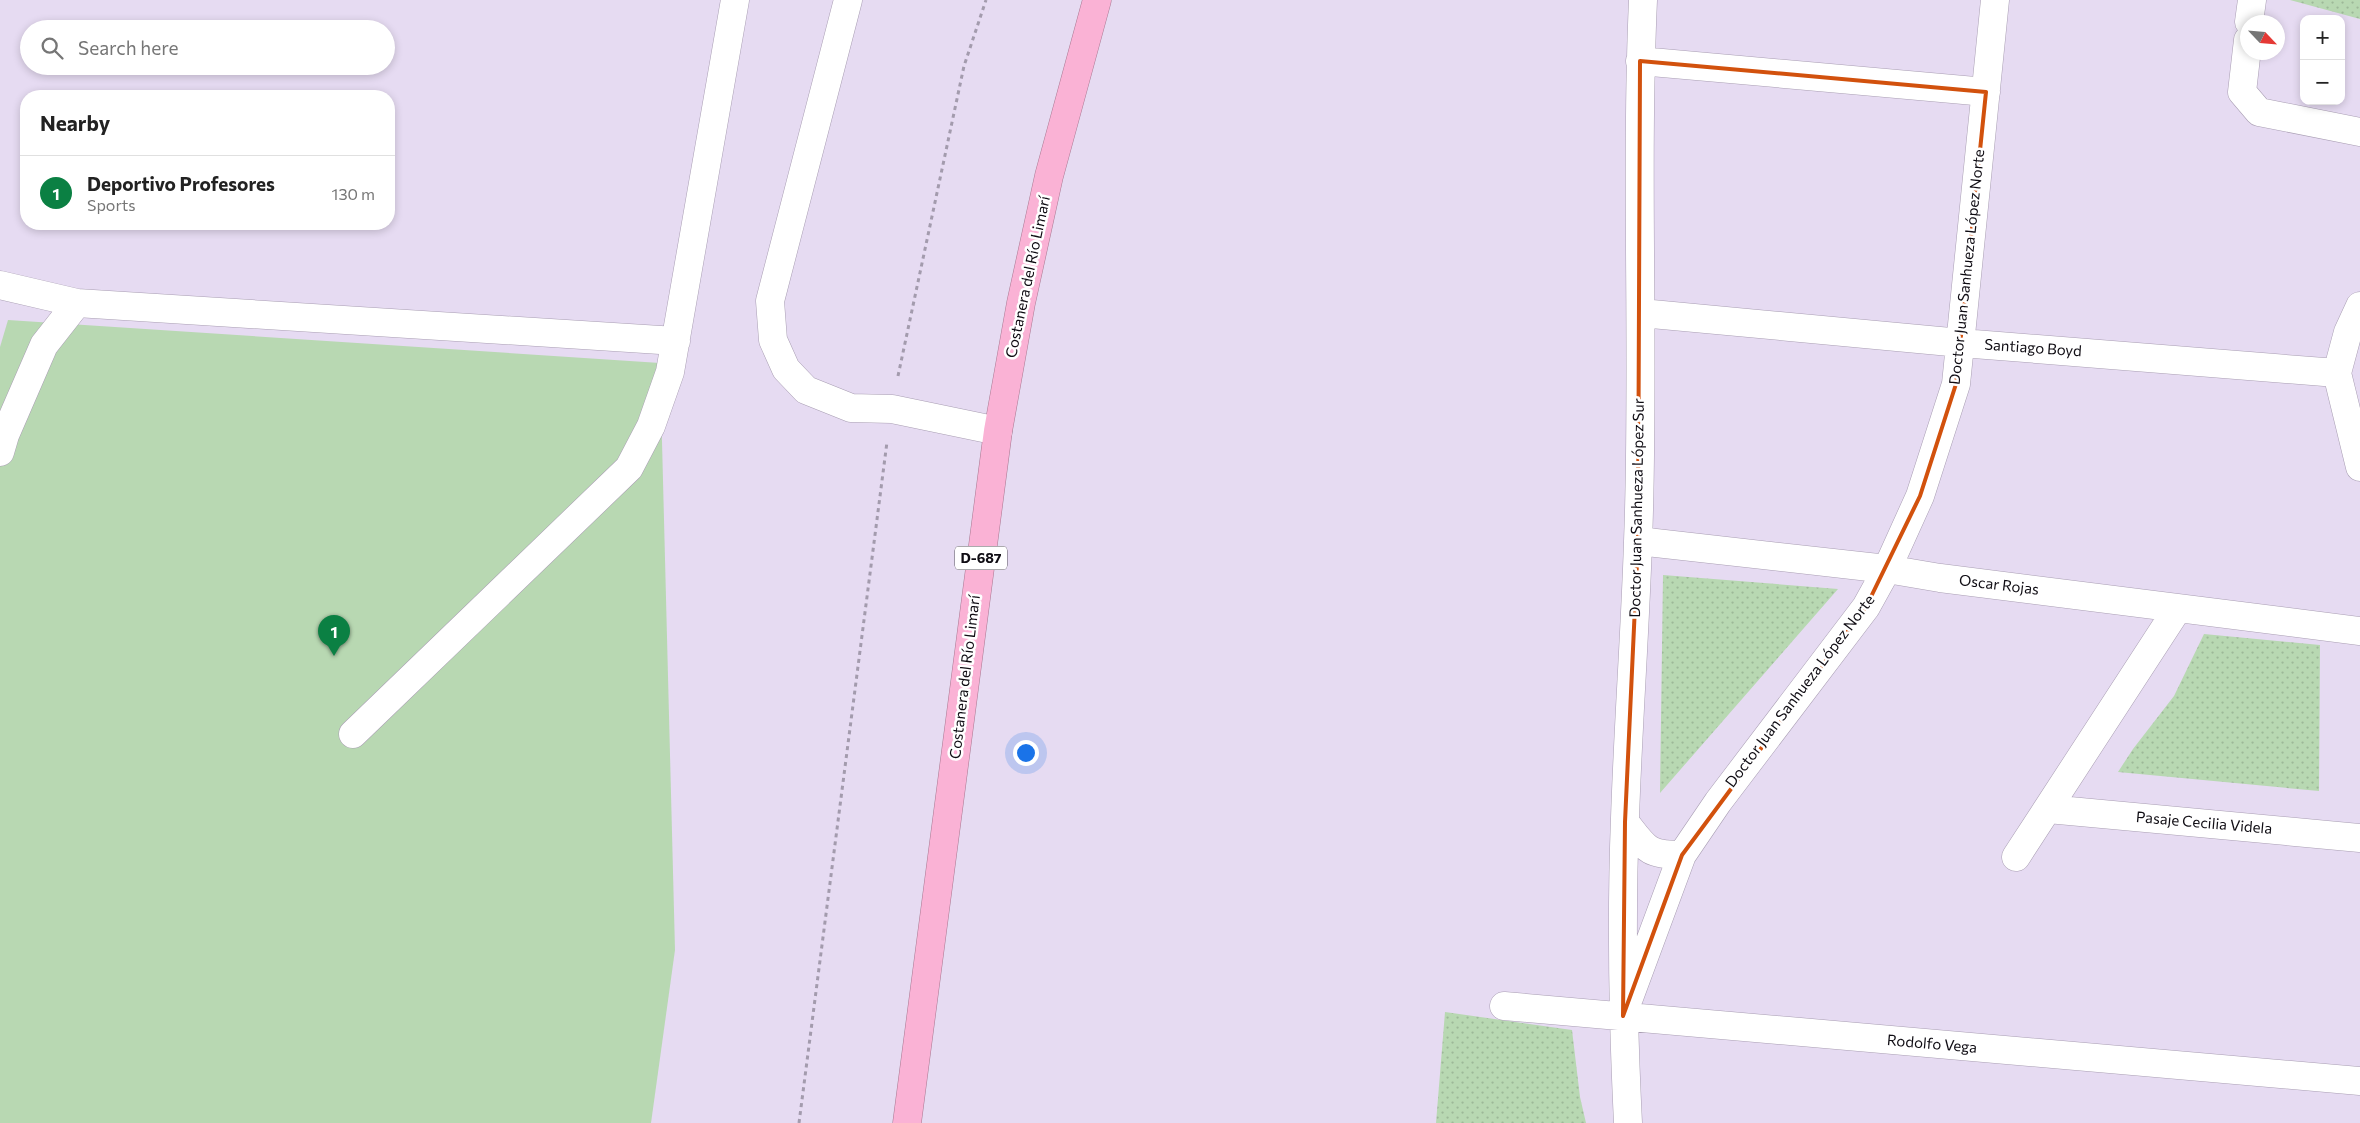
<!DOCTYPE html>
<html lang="en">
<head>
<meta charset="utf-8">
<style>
  :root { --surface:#fff; --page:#f6f6f6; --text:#222; --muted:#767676; --line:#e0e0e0; --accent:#0b8043 }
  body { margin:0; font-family:Commissioner,sans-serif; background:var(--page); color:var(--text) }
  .controls { position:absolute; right:15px; top:15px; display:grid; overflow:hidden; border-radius:10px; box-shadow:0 2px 8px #0003 }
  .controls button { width:45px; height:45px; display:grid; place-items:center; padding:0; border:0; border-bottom:1px solid var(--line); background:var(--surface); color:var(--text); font:25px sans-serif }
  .compass { position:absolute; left:2240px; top:15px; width:45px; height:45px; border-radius:50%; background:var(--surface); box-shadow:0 2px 8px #0003; rotate:116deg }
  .you { position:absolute; left:1025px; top:752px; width:18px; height:18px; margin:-12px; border:4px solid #fff; border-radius:50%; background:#1a73e8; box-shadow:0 0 0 8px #1a73e833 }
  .badge { display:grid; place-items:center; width:32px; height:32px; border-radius:50%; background:var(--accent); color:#fff; font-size:16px; font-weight:700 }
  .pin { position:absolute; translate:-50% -41px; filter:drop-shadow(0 1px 2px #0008) }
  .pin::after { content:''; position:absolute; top:26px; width:18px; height:15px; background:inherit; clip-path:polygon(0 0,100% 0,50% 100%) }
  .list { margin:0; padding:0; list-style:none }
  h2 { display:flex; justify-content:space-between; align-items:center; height:65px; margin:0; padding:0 20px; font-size:21px }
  h2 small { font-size:16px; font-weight:400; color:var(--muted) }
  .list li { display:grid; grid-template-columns:32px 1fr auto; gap:15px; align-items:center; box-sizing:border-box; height:75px; padding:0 20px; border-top:1px solid var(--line) }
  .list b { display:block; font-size:19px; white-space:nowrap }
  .list p { margin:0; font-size:16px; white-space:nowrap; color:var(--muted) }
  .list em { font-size:16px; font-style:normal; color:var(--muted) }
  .icon { flex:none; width:28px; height:28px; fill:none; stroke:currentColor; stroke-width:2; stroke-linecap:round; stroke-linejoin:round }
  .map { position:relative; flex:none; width:2360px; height:1123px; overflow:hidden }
  .search { position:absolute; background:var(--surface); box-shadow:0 2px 8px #0003; left:20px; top:20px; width:375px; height:55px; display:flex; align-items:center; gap:12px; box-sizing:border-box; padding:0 18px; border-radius:28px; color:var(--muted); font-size:19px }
  .panel { position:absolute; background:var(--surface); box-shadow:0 2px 8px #0003; left:20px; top:90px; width:375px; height:140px; border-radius:20px }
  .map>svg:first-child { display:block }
</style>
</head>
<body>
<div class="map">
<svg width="2360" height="1123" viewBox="0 0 2360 1123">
  <defs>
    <pattern id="park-dots" width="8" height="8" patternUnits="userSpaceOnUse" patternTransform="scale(1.25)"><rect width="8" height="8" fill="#b8d8b2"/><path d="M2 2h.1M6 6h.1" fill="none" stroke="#9db898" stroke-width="1.8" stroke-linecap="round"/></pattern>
  </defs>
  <rect width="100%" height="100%" fill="#e6dbf2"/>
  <path fill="#b8d8b2" d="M8 320 660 363 675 950 651 1123H0V347Z"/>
  <path fill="url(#park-dots)" d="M2290 0H2360V19Z
    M1663 575 1838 589 1660 793Z
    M2204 634 2320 645 2319 791 2118 772 2133 749 2174 696Z
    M1445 1012 1572 1030 1580 1097 1586 1123H1436Z"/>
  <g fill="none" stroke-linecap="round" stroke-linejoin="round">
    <g stroke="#a99eb3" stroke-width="29">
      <path id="minor" d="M848 0 770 301 773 340 786 369 806 390 851 408 892 409 998 431
        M2249 22 2252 0
        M2248 40 2242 92 2259 112 2360 132
        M1640 61 1986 92
        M0 285 77 303 676 341
        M1641 313 1961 343 2337 373
        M2337 373 2360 467
        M2337 373 2348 332 2360 306
        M0 452 5 435 44 345 77 303
        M1638 541 1887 569 1940 578 2360 631
        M353 734 629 468 651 426 670 372 735 0
        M2048 809 2360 838
        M1625 822C1646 849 1647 855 1682 855
        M2016 857 2178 608
        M1629 998 1682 855 1718 802 1866 607 1887 569 1920 496 1956 384 1995 0
        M1504 1006 2360 1081
        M1628 1123C1623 1022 1621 920 1625 818 1628 726 1635 634 1638 542 1645 361 1635 180 1643 0"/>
    </g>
    <g stroke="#a87891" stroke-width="29">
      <path id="highway" d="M907 1123 998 431 1021 303 1049 176 1097 0"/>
    </g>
    <path stroke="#a39bad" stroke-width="3" stroke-dasharray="4 4" stroke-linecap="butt" d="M898 376 964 66 986 0
      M799 1123 887 442"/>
    <use href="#minor" stroke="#fff" stroke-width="28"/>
    <use href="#highway" stroke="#fab2d5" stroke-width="28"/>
  </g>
  <path fill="none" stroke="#d2510d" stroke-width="4" stroke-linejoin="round" d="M1640 61 1986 92 1956 384 1920 496 1866 607 1682 855 1623 1016 1625 822 1638 541Z"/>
  <g text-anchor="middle" stroke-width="5" stroke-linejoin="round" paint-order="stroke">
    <rect fill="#fff" stroke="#57555a" stroke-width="1" x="955" y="546.5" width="52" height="23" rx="4"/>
    <g font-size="14" font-weight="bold" fill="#0f0c13">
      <text x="981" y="563">D-687</text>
    </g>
    <g font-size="15" fill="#0f0c13" stroke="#fff">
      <text transform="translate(1967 267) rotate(-84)" y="5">Doctor Juan Sanhueza López Norte</text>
      <text transform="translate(1028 277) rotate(-78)" y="5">Costanera del Río Limarí</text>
      <text transform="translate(2033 348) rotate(4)" y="5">Santiago Boyd</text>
      <text transform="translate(1637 508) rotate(-89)" y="5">Doctor Juan Sanhueza López Sur</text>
      <text transform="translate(1999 585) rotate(7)" y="5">Oscar Rojas</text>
      <text transform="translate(965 677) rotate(-83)" y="5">Costanera del Río Limarí</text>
      <text transform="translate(1800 691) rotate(-53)" y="5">Doctor Juan Sanhueza López Norte</text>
      <text transform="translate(2204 823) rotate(5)" y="5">Pasaje Cecilia Videla</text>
      <text transform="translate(1932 1044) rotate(5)" y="5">Rodolfo Vega</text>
    </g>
  </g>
</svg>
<div class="controls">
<button>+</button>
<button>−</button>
</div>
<svg class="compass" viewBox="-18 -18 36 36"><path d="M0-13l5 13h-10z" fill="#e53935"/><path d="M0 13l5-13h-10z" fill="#767676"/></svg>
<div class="you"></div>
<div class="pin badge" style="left:334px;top:656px">1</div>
<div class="search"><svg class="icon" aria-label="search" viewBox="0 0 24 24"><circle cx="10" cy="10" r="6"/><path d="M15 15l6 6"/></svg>Search here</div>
<section class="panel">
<h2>Nearby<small></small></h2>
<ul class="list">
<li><span class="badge">1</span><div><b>Deportivo Profesores</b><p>Sports</p></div><em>130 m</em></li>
</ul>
</section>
</div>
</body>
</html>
